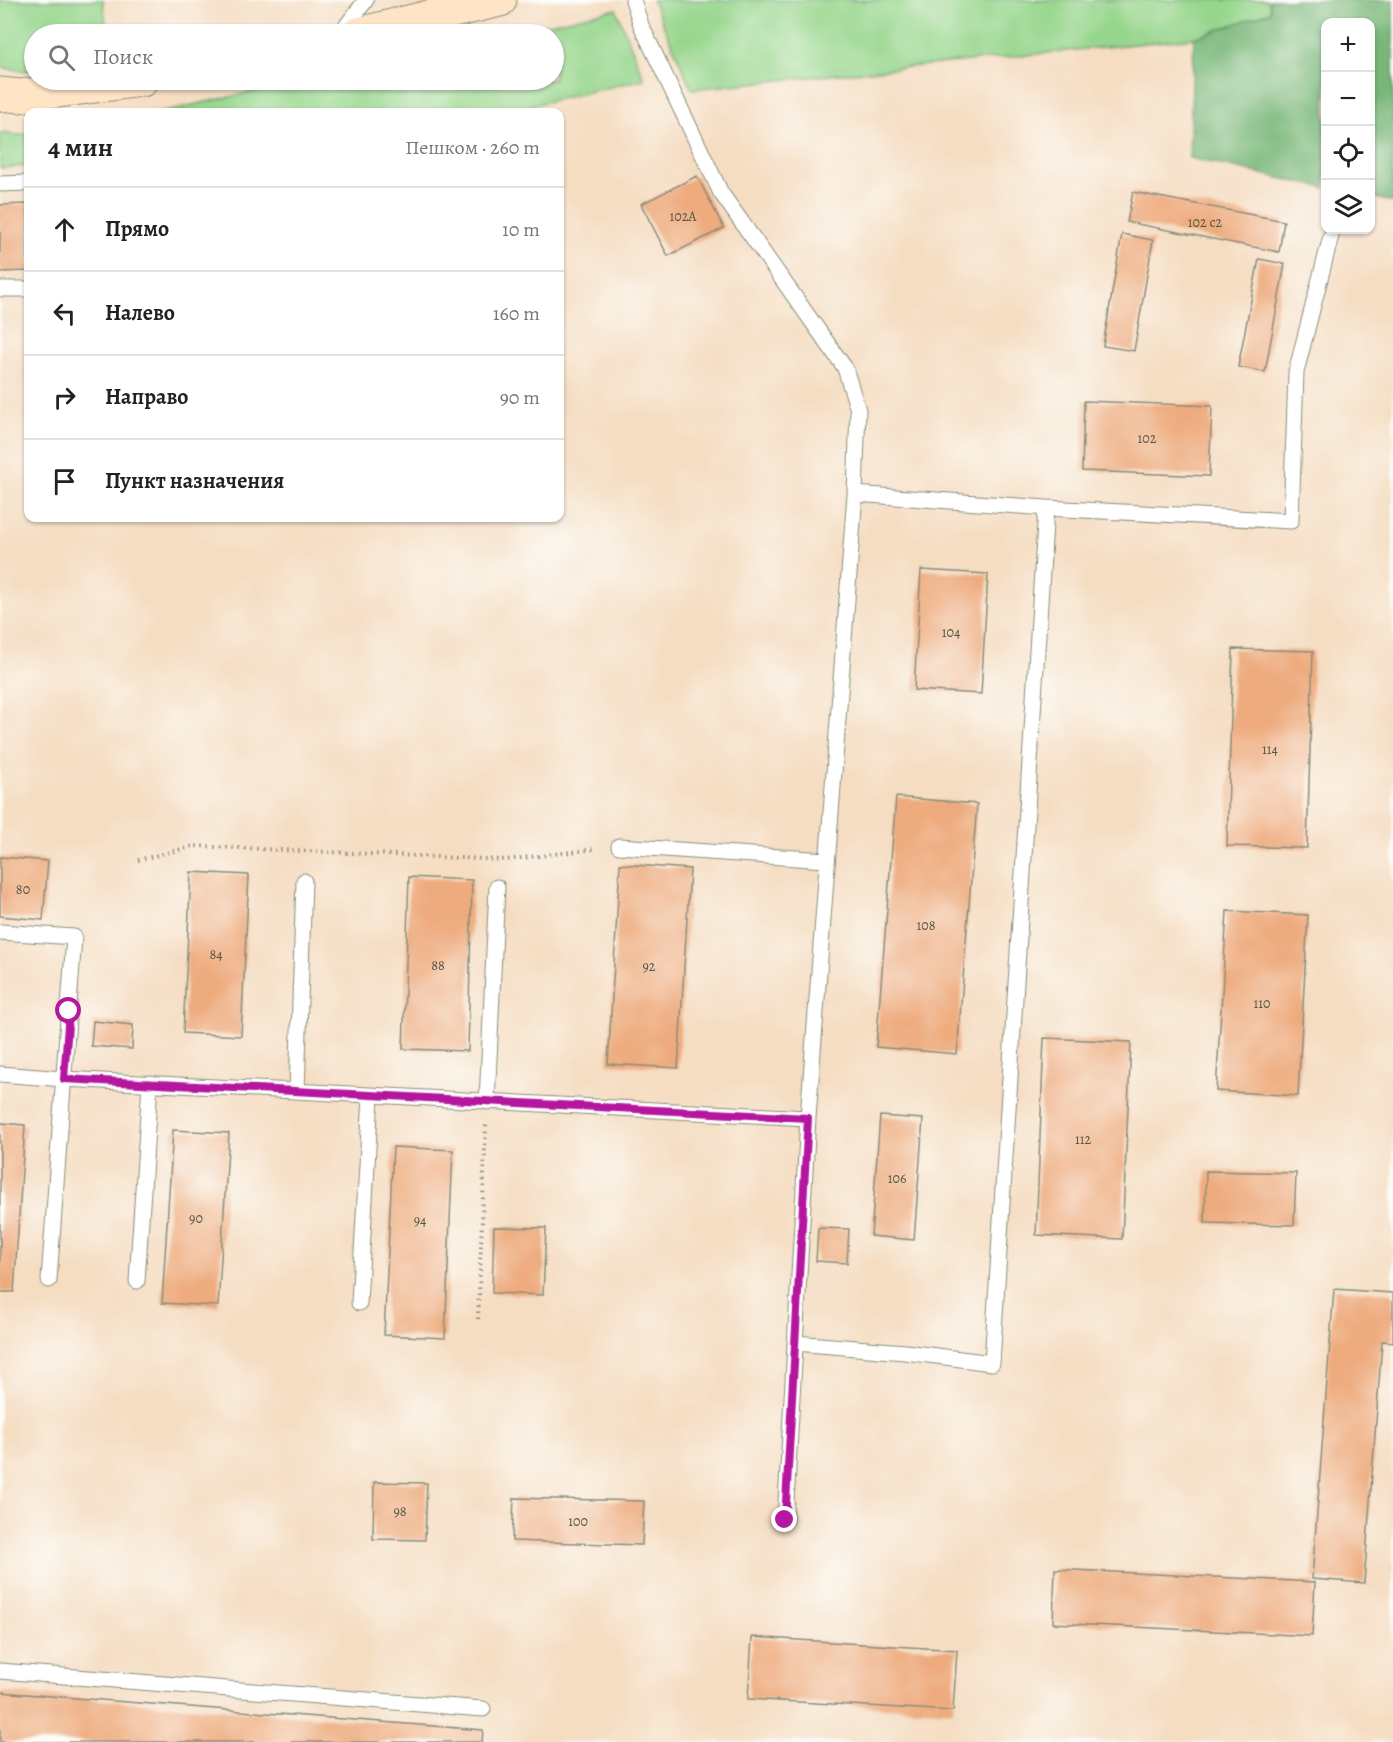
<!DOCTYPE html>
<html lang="ru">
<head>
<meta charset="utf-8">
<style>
  :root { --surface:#fff; --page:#f2f2f2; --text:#222; --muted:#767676; --line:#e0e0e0 }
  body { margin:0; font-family:Alegreya,serif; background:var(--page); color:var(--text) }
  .controls { position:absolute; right:18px; top:18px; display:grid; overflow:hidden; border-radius:12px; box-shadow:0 2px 4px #0004 }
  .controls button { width:54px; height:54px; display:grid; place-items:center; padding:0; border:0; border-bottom:2px solid var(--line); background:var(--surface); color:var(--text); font:30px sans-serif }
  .stop { position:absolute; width:18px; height:18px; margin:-14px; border:4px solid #b5179e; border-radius:50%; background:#fff }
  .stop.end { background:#b5179e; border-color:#fff; box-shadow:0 2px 6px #0008 }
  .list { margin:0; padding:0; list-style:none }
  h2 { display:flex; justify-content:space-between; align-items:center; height:78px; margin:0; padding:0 24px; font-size:26px }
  h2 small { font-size:20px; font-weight:400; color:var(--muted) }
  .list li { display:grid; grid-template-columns:39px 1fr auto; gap:18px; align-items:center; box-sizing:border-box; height:84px; padding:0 24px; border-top:2px solid var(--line) }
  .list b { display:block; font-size:22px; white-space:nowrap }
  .list em { font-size:20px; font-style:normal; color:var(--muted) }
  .icon { flex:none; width:33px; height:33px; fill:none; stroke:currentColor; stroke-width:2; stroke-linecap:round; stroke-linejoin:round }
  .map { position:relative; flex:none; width:1393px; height:1742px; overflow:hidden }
  .search { position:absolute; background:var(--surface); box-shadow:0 2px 4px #0004; left:24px; top:24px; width:540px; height:66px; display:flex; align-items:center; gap:15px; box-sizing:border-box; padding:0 21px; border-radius:33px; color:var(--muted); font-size:22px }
  .panel { position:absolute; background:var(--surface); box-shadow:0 2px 4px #0004; left:24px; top:108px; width:540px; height:414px; border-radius:12px }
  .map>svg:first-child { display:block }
</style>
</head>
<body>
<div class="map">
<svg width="1393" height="1742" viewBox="0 0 1393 1742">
  <rect width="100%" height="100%" fill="#fdfcf7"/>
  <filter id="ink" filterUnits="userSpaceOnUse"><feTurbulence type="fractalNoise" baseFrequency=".0167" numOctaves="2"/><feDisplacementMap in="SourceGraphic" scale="12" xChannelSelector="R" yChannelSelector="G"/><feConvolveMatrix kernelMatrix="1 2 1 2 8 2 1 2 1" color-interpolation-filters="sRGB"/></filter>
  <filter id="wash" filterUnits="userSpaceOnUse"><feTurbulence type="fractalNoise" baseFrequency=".008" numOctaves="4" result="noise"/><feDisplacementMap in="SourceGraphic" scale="24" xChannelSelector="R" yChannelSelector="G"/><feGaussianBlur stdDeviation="1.35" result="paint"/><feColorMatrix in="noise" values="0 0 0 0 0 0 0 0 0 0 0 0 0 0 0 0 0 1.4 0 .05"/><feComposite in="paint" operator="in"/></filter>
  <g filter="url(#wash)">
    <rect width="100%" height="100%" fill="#f5ddc2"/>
    <path fill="#96d68c" stroke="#5a8a60" stroke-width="1.5" d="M0 0H103L107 34H34V70L22 71 0 67Z
      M652 0H1268L1271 12 1194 38 692 89Z
      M616 9 644 79 503 112H161L306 80H554V34H504Z
      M0 133 19 135 28 134V166L0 168Z"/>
    <path fill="#78b778" stroke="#4c7a56" stroke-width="1.5" d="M1270 0H1393V202L1371 197 1370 22H1326L1325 188 1189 158 1194 38 1270 12Z"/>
    <g id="blocks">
      <path fill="#eeab7e" d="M697 176 724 228 668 256 641 204Z
        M1133 192 1284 221 1279 252 1127 222Z
        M28 204V271L0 272V205Z
        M1122 234 1153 240 1134 351 1103 346Z
        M1259 259 1285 264 1265 372 1238 367Z
        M1084 401 1212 406 1209 476 1082 471Z
        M921 570 988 574 981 694 914 690Z
        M1233 649 1313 651 1307 848 1227 846Z
        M896 797 977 804 957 1054 876 1047Z
        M0 857 48 861 43 920 0 916Z
        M620 864 690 869 678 1068 608 1064Z
        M191 872 249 875 241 1036 183 1033Z
        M409 877 472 880 468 1051 403 1049Z
        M1227 911 1308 915 1298 1096 1216 1091Z
        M93 1021 133 1025 132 1049 91 1046Z
        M1044 1038 1131 1042 1122 1239 1036 1235Z
        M880 1116 923 1119 914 1240 871 1236Z
        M0 1123 25 1125 14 1292H0Z
        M173 1130 229 1133 218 1306 162 1303Z
        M393 1147 453 1150 445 1338 384 1335Z
        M1206 1171 1296 1173 1294 1225 1205 1223Z
        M494 1227 546 1228 543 1295 492 1293Z
        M818 1228 849 1229 847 1263 816 1261Z
        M1334 1289 1393 1293V1342L1382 1341 1364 1583 1312 1579Z
        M374 1482 427 1483 425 1540 373 1539Z
        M514 1498 644 1501 642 1545 512 1541Z
        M1055 1569 1315 1582 1312 1636 1053 1623Z
        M752 1637 957 1650 953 1711 748 1699Z
        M0 1692 483 1730 482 1742H0Z"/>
    </g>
  </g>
  <g filter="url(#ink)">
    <use href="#blocks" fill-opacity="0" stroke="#8a8d7b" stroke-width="1.5"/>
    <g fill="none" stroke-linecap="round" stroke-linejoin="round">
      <g stroke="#8a8d7b" stroke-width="17">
        <path id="lane" d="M633 0 641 25 721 193 845 368 858 410 855 494 808 1118 785 1520
          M340 34 366 0
          M0 184 28 183
          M0 289H28
          M855 494 1046 508 1291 521 1296 372 1331 236
          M619 846 826 860
          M0 932 74 937 49 1280
          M0 1074 64 1079 808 1118
          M297 1091 304 881
          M487 1102 497 887
          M137 1281 150 1083
          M359 1303 371 1096
          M795 1343 905 1352 992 1363 1046 508
          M0 1671 483 1709"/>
      </g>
      <g stroke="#8a8d7b" stroke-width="35">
        <path id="secondary" d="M358 34 500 0
          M0 94 20 96 142 80"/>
      </g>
      <path stroke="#8a8d7b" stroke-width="4" stroke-dasharray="1.5 4.5" stroke-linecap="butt" d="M138 860 194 846 505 860 596 849
        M478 1319 486 1125"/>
      <use href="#lane" stroke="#fff" stroke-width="15"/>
      <use href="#secondary" stroke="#ffe4c6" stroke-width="33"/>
    </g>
  </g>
  <g fill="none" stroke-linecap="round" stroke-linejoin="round" filter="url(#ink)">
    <path stroke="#b5179e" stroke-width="8" d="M69 1011 64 1079 808 1118 785 1520"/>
  </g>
  <g text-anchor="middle" stroke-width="5" stroke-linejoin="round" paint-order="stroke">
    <g font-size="14" fill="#535846">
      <text x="683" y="221">102А</text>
      <text x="1205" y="227">102 с2</text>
      <text x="1147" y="443">102</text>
      <text x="951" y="637">104</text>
      <text x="1270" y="754">114</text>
      <text x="23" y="894">80</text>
      <text x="926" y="930">108</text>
      <text x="216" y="959">84</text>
      <text x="438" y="970">88</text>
      <text x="649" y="971">92</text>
      <text x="1262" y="1008">110</text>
      <text x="1083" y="1144">112</text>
      <text x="897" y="1183">106</text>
      <text x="196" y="1223">90</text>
      <text x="420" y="1225">94</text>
      <text x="400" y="1516">98</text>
      <text x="578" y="1526">100</text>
    </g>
  </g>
</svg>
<div class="controls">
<button>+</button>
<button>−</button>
<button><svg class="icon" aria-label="locate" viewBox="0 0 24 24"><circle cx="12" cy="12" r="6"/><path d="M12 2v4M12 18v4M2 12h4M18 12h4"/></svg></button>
<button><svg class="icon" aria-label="layers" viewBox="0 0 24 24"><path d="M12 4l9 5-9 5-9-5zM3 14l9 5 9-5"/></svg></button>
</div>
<div class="stop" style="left:69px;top:1011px"></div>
<div class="stop end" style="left:785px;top:1520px"></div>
<div class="search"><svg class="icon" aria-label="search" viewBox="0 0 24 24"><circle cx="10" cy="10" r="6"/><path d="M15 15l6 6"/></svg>Поиск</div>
<section class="panel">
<h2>4 мин<small>Пешком · 260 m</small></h2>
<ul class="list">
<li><svg class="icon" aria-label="ahead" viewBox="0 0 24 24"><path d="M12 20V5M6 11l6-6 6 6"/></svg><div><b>Прямо</b></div><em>10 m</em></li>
<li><svg class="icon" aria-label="left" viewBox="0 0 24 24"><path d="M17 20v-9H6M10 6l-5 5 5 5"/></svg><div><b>Налево</b></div><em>160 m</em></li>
<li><svg class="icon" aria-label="right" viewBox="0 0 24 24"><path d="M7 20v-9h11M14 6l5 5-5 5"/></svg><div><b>Направо</b></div><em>90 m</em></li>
<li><svg class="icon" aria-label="arrive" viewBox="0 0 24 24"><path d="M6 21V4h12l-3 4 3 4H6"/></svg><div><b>Пункт назначения</b></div></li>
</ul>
</section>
</div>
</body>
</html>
